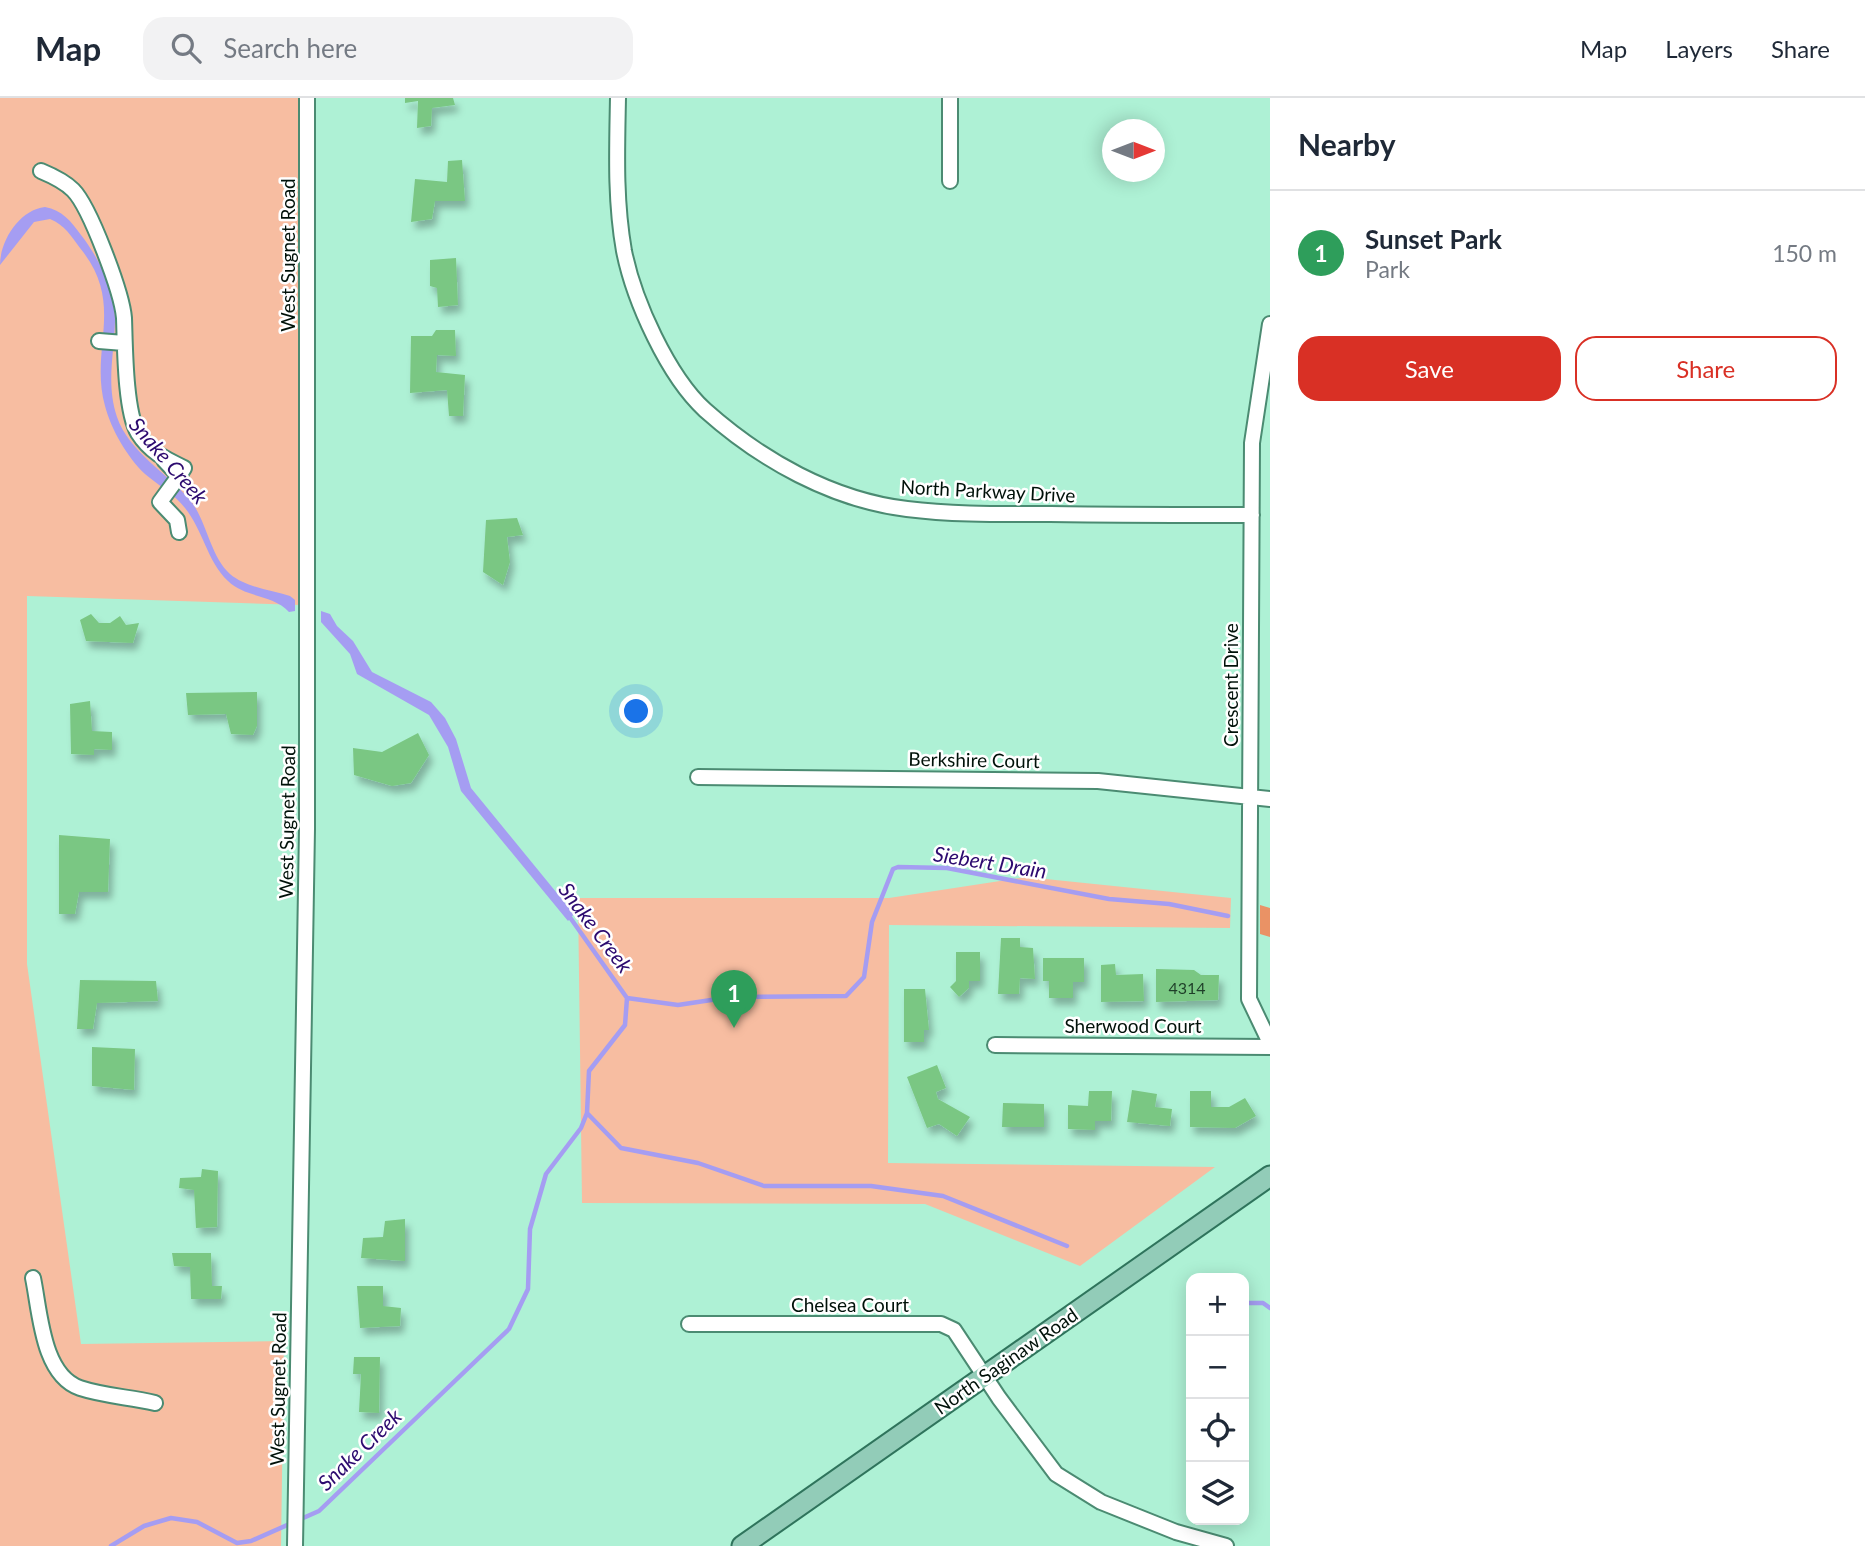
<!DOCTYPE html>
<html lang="en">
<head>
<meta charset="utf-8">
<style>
  :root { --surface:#fff; --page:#f2f2f3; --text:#1f2937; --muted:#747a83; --line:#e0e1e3; --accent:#d93025 }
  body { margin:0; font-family:Lato,sans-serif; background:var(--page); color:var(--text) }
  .controls { position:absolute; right:21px; bottom:21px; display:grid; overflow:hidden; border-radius:14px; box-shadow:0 4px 18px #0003 }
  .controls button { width:63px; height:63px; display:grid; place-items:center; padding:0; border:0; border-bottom:2px solid var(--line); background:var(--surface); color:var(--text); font:35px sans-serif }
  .compass { position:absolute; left:1102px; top:21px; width:63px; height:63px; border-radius:50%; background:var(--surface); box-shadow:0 4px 18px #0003; rotate:90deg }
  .you { position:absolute; left:637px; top:614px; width:24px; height:24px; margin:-18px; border:5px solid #fff; border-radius:50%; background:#1a73e8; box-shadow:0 0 0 10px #1a73e833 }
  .badge { display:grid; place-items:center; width:46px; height:46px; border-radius:50%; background:var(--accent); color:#fff; font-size:23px; font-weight:700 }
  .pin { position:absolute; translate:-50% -58px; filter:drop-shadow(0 2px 4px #0008) }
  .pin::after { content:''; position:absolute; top:37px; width:24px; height:21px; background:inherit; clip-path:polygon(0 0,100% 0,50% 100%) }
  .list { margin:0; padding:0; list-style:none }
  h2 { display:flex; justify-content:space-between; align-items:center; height:91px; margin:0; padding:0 28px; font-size:30px }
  h2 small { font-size:23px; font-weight:400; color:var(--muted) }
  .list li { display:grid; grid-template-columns:46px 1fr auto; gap:21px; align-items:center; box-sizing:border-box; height:126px; padding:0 28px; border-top:2px solid var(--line) }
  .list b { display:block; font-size:26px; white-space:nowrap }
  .list p { margin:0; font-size:23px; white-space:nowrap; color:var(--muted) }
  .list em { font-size:23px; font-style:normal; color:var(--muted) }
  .actions { display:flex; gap:14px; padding:21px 28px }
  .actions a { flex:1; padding:16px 0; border:2px solid var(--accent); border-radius:21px; text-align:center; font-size:24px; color:var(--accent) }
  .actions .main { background:var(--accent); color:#fff }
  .icon { flex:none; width:38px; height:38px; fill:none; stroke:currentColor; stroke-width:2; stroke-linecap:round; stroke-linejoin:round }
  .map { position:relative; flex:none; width:1270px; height:1448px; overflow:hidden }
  header { display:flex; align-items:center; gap:42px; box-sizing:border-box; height:98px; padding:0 35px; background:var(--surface); border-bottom:2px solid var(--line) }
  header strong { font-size:33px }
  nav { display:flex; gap:38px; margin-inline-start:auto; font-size:24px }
  .search { width:490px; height:63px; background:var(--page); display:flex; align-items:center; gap:18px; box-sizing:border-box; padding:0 24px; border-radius:21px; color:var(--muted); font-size:26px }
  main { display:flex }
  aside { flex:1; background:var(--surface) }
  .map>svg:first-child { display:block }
</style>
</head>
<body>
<header>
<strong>Map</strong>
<div class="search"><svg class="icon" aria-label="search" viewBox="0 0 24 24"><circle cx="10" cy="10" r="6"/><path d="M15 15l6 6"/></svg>Search here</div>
<nav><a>Map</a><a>Layers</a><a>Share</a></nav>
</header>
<main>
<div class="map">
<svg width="1270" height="1448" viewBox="0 0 1270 1448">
  <defs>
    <filter id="shadow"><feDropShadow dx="4" dy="7" stdDeviation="3.5" flood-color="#0004"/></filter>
  </defs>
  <rect width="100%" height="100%" fill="#aef1d5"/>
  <path fill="#f7bda1" d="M0 0H299L300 507 27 498V866L81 1246 284 1243 281 1448H0Z
    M1026 779 1231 800 1230 830 889 827 888 1065 1215 1069 1080 1168 925 1106 582 1105 578 800H889Z"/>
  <path fill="#ea9265" d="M1260 807 1270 810V839L1260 836Z"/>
  <path fill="#a59df2" d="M45 109C62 112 71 123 81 137 99 160 116 194 115 224 114 258 106 286 117 319 129 354 167 375 190 402 207 423 210 458 230 476 245 489 271 492 290 498L295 502V513L289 514C273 496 245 500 228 483 207 463 203 432 185 410 174 396 158 387 145 376 127 359 111 331 105 308 89 250 126 206 80 150 71 138 65 127 50 121L34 124 0 167C0 143 19 112 45 109Z
    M321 513 330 516 337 528 353 543 372 574 431 604 445 620 456 641 471 690 574 816 568 823 461 693 448 649 429 617 357 576 350 556 321 524Z"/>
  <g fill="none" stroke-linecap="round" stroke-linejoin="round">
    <path stroke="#a59df2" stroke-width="4.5" d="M627 900 678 907 731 899 846 898 864 879 872 824 893 771 898 769 947 770 1109 801 1169 806 1228 818
      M587 1015 621 1050 698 1065 764 1088H871L943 1098 1067 1148
      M1190 1189 1191 1190
      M1244 1205H1263L1270 1210
      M111 1448 144 1428 171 1420 197 1424 237 1445 251 1443 319 1413 509 1231 528 1191 530 1131 546 1076 581 1030 587 1015 589 973 625 927 627 900 569 818"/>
  </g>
  <path fill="#7ac783" filter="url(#shadow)" d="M405 0H453L455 7 432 10 431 28 417 30 418 3 405 5Z
    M462 62 465 103H435L432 121 411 124 415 81 447 84 448 63Z
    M456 160 458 207 438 209 437 190 430 188V162Z
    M436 232H455L456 258 437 257 436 274 465 277 463 318H449L447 292 410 295 411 238H432Z
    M517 420 523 437 507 439 510 464 503 487 483 474 486 422Z
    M91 516 99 525H110L120 518 126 527 139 525 133 545 86 543 80 522Z
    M257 594V628L253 637 231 636 226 616 188 617 186 595Z
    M90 603 92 633 112 634V652L94 651V657L71 656 70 606Z
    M418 635 429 657 411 685 392 688 354 677 353 650 382 654Z
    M59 737 110 741 108 794H79L75 816H59Z
    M1001 840H1020V849L1033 850 1035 881 1020 880 1019 896H998Z
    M956 854H980V883H969V890L959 899 950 889 956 883Z
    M1043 860H1084V884H1073V900H1049V883H1043Z
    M1115 866 1116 877 1143 876 1144 903 1101 904V867Z
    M1156 871 1194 872 1201 877H1219L1218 902 1156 904Z
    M80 882 156 883 158 903 97 905 93 931H77Z
    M904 891H925L929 932H924V944H904Z
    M92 949 135 951 134 992 92 988Z
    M937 967 946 990 936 994 938 1001 970 1019 957 1038 939 1026 927 1030 907 979Z
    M1132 992 1157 996 1155 1009 1172 1011 1170 1028 1127 1024Z
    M1089 993H1112L1111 1023H1095V1032L1068 1031V1007L1088 1008Z
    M1190 993H1211V1009H1229L1245 1000 1256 1018 1235 1030 1190 1029Z
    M1003 1005 1044 1006V1029H1002Z
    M202 1071 218 1073 217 1129 196 1130 194 1092 179 1090 180 1080 201 1079Z
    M405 1121V1163L361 1160 363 1140 383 1139 385 1123Z
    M172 1155H211L212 1188H222L221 1201H191L190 1169 174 1168Z
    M357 1188H383V1208L401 1210 400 1228 360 1230Z
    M354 1259H380L379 1315 359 1314 361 1276H353Z"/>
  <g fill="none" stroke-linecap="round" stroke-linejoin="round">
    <g stroke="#4b8b72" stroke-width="18">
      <path id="minor" d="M618 0C617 52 615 102 624 153 634 203 668 278 705 312 761 362 832 402 907 411 954 417 1003 416 1050 416 1117 417 1185 417 1252 417
        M41 73C53 78 64 83 73 92 90 109 122 195 124 220 125 247 125 313 138 335 150 354 165 361 184 370L179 378 164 362
        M950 83V0
        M1270 226 1252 345 1249 901 1270 945
        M99 243 124 245
        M179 378 160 404 177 422 179 434
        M698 679 1098 683 1270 701
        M995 947 1270 949
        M33 1180C40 1213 42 1277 80 1290 104 1298 130 1299 155 1305
        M689 1226H941L954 1232 999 1300 1056 1376 1101 1404 1176 1434 1226 1448
        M295 1448 307 731V0"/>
    </g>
    <g stroke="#2f745c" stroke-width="23">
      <path id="major" d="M742 1448 1270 1078"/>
    </g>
    <use href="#minor" stroke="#fff" stroke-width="14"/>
    <use href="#major" stroke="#92ccb8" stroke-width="19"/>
  </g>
  <g text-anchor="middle" stroke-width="5" stroke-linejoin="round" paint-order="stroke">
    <g font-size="16" fill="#1e3e28">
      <text x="1187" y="896">4314</text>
    </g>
    <g font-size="19" fill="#001109" stroke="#fff">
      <text transform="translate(288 157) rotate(-90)" y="7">West Sugnet Road</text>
      <text transform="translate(988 393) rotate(3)" y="7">North Parkway Drive</text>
      <text transform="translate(1231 587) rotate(-90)" y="7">Crescent Drive</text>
      <text transform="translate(974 662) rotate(1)" y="7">Berkshire Court</text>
      <text transform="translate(287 724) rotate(-89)" y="7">West Sugnet Road</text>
      <text x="1133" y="935">Sherwood Court</text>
      <text x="850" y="1214">Chelsea Court</text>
      <text transform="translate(1006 1263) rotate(-35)" y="7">North Saginaw Road</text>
      <text transform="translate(278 1291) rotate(-89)" y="7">West Sugnet Road</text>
    </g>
    <g font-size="21" font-style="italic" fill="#2c0a6f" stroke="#fff">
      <text transform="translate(168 363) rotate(49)" y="7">Snake Creek</text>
      <text transform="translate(990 765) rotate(9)" y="7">Siebert Drain</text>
      <text transform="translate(595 830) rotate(53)" y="7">Snake Creek</text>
      <text transform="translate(360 1352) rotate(-44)" y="7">Snake Creek</text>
    </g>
  </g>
</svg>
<div class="controls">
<button>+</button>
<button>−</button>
<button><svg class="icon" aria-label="locate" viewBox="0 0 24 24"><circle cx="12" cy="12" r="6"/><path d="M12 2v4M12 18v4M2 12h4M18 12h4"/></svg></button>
<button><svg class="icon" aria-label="layers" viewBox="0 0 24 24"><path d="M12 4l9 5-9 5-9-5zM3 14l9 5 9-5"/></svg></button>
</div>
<svg class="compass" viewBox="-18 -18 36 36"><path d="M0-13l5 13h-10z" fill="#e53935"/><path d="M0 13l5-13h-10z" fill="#747a83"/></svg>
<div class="you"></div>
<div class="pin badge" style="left:734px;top:930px;background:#2e9e5b">1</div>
</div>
<aside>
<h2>Nearby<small></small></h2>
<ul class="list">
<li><span class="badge" style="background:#2e9e5b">1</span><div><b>Sunset Park</b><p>Park</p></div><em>150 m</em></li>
</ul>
<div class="actions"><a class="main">Save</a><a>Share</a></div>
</aside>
</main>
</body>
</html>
